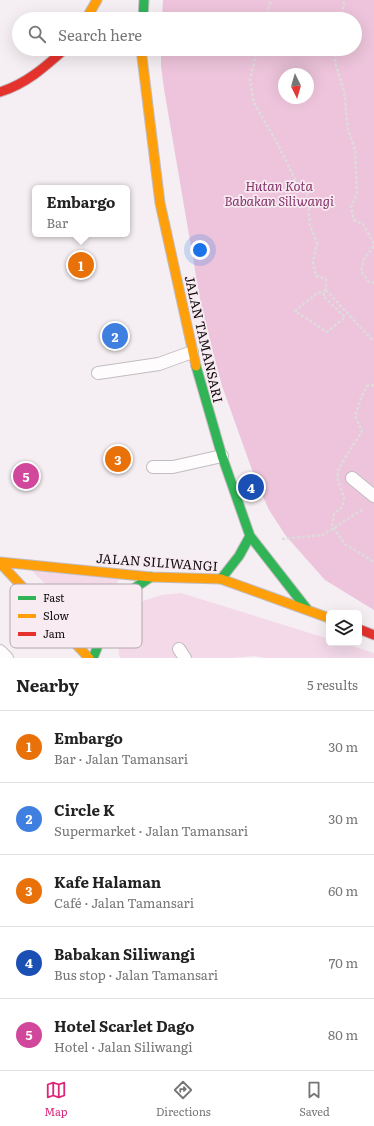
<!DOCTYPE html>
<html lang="en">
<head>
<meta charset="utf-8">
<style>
  :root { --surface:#fff; --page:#f2f2f2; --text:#222; --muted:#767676; --line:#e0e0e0; --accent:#db2777 }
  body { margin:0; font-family:Literata,serif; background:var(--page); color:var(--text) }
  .controls { position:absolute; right:12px; bottom:12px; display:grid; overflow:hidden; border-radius:6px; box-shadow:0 4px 16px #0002 }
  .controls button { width:36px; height:36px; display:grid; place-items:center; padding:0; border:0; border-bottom:1px solid var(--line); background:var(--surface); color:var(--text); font:20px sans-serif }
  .compass { position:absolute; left:278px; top:68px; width:36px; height:36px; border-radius:50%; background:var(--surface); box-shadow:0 4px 16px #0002; rotate:175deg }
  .you { position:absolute; left:200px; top:250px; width:14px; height:14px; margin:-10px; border:3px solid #fff; border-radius:50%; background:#1a73e8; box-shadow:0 0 0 6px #1a73e833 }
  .badge { display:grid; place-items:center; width:26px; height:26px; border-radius:50%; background:var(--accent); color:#fff; font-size:13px; font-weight:700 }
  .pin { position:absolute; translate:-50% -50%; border:2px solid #fff; box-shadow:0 1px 4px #0006 }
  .popup { position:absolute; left:32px; top:185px; width:98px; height:52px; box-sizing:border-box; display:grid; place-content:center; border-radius:6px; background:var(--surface); filter:drop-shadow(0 1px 3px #0005); font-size:13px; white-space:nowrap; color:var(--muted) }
  .popup b { font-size:15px; color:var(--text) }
  .popup::after { content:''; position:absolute; left:50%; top:100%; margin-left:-8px; border:8px solid transparent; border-top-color:var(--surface) }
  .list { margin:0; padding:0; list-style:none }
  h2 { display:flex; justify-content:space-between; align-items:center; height:52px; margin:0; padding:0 16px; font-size:17px }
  h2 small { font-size:13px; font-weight:400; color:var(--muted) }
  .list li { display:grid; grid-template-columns:26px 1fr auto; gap:12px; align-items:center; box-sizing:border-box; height:72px; padding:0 16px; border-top:1px solid var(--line) }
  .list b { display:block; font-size:15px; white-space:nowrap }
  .list p { margin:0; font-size:13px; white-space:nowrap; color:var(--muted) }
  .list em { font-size:13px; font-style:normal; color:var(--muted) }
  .icon { flex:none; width:22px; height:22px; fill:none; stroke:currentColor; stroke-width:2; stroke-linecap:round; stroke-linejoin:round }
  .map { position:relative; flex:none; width:374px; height:658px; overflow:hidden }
  .search { position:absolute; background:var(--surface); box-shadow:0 4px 16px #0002; left:12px; right:12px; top:12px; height:44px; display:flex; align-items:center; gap:10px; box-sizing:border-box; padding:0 14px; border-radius:22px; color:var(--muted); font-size:15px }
  .sheet { height:412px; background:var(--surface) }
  nav { display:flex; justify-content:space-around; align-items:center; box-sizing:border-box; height:56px; border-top:1px solid var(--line); background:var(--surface); font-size:11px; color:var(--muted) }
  nav a { display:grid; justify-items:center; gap:2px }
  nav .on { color:var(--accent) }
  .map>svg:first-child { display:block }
</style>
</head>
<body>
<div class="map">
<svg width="374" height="658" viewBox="0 0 374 658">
  <rect width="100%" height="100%" fill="#f5eef2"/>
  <path fill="#f4d9e9" d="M30 569 121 576 91 629Z
    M181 593 329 639V643H343L374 653V658H265L255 656 231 658H121L119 656 118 637 121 619 134 604 161 595Z"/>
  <path fill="#edc4db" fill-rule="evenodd" d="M163 0H374V610L325 580 286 536 269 510 256 481 222 386 211 344 200 299 164 89 161 66V49H355V19H162ZM284 74H308V98H284Z"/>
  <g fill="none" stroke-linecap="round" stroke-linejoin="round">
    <g stroke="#c2bdc0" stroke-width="14">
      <path id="lane" d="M98 373 159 364 192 352
        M153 467H173L222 456
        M352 478 374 496
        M179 649 185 658
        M0 651 7 658"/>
    </g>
    <g stroke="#c2bdc0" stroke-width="11">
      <path id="fast" d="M143 19 144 0
        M196 366 222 456 250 536 307 609
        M221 579 239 556 250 536
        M93 658 109 618 127 593 151 577"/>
    </g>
    <g stroke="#c2bdc0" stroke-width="11">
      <path id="slow" d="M86 19 97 0
        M141 49 160 203 196 366
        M0 562 151 577 221 579 329 618
        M0 563 89 658"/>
    </g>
    <g stroke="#c2bdc0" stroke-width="11">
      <path id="jam" d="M0 92C26 84 45 67 65 49
        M359 629 374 635"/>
    </g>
    <path stroke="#dedbdd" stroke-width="2.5" stroke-dasharray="3 2" stroke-linecap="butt" d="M265 19 271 0
      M340 19 344 4 343 0
      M257 49 250 80 254 103 276 141 297 183 307 194 310 225 317 243 313 262 316 276 326 279V290L323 296 345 317 327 332 295 311 316 294 326 290
      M336 49 335 62 344 91 348 130 355 149 357 194 351 207 354 220 363 224 374 244
      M374 246 364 259 361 271 369 282 374 283
      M326 290 374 342
      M282 539 323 535 363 509"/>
    <use href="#lane" stroke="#fefcfd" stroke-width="12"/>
    <use href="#fast" stroke="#30b455" stroke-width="9"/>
    <use href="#slow" stroke="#ff9f0a" stroke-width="9"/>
    <use href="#jam" stroke="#e5322d" stroke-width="9"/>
    <path stroke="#dedbdd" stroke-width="2.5" stroke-dasharray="3 2" stroke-linecap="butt" d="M374 385 367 386 361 398 355 416 362 431 339 468 337 477 344 498 342 507 334 514 332 526 345 544 374 562"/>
  </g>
  <g text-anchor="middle" stroke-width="3.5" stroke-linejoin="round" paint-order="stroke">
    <g font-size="13" font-style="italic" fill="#853569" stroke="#f8ebf2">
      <text x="279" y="191">Hutan Kota<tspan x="279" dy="15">Babakan Siliwangi</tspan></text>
    </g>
    <g font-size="13" fill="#100c0e" stroke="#f8ebf2">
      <text transform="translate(204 339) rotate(77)" y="5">JALAN TAMANSARI</text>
      <text transform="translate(157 562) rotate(4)" y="5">JALAN SILIWANGI</text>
    </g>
  </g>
  <rect x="10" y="584" width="132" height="64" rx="6" fill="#f8ebf2" stroke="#b2a8ae" stroke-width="1"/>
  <rect x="18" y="596" width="18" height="4" fill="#30b455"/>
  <rect x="18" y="614" width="18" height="4" fill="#ff9f0a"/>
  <rect x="18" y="632" width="18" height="4" fill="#e5322d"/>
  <g font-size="11" fill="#100c0e">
    <text x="43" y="602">Fast</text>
    <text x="43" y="620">Slow</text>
    <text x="43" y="638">Jam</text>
  </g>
</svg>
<div class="controls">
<button><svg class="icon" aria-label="layers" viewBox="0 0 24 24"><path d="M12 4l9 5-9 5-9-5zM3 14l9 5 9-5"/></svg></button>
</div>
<svg class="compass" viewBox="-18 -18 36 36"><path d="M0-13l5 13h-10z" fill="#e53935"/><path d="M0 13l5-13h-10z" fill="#767676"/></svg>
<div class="you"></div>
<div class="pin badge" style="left:81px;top:265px;background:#e8710a">1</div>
<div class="popup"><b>Embargo</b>Bar</div>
<div class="pin badge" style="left:115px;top:336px;background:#3f7fe0">2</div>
<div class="pin badge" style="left:118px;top:459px;background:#e8710a">3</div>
<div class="pin badge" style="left:251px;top:487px;background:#1a4fb4">4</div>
<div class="pin badge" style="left:26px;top:476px;background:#d1479c">5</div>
<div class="search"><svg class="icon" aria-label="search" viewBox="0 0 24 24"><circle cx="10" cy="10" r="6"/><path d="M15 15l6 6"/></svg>Search here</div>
</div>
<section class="sheet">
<h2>Nearby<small>5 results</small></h2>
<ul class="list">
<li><span class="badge" style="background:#e8710a">1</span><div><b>Embargo</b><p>Bar · Jalan Tamansari</p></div><em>30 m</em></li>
<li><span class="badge" style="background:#3f7fe0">2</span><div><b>Circle K</b><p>Supermarket · Jalan Tamansari</p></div><em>30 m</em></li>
<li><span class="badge" style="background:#e8710a">3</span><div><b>Kafe Halaman</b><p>Café · Jalan Tamansari</p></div><em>60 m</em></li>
<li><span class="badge" style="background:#1a4fb4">4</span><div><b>Babakan Siliwangi</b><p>Bus stop · Jalan Tamansari</p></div><em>70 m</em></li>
<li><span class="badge" style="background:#d1479c">5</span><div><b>Hotel Scarlet Dago</b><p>Hotel · Jalan Siliwangi</p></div><em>80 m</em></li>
</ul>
</section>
<nav>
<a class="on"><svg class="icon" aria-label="map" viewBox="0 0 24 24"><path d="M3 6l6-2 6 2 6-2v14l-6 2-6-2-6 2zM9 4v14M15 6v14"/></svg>Map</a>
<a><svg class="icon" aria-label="directions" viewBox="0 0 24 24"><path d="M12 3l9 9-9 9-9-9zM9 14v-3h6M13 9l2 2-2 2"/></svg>Directions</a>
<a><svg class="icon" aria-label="saved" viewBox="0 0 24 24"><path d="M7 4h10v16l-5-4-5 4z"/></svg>Saved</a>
</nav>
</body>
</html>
